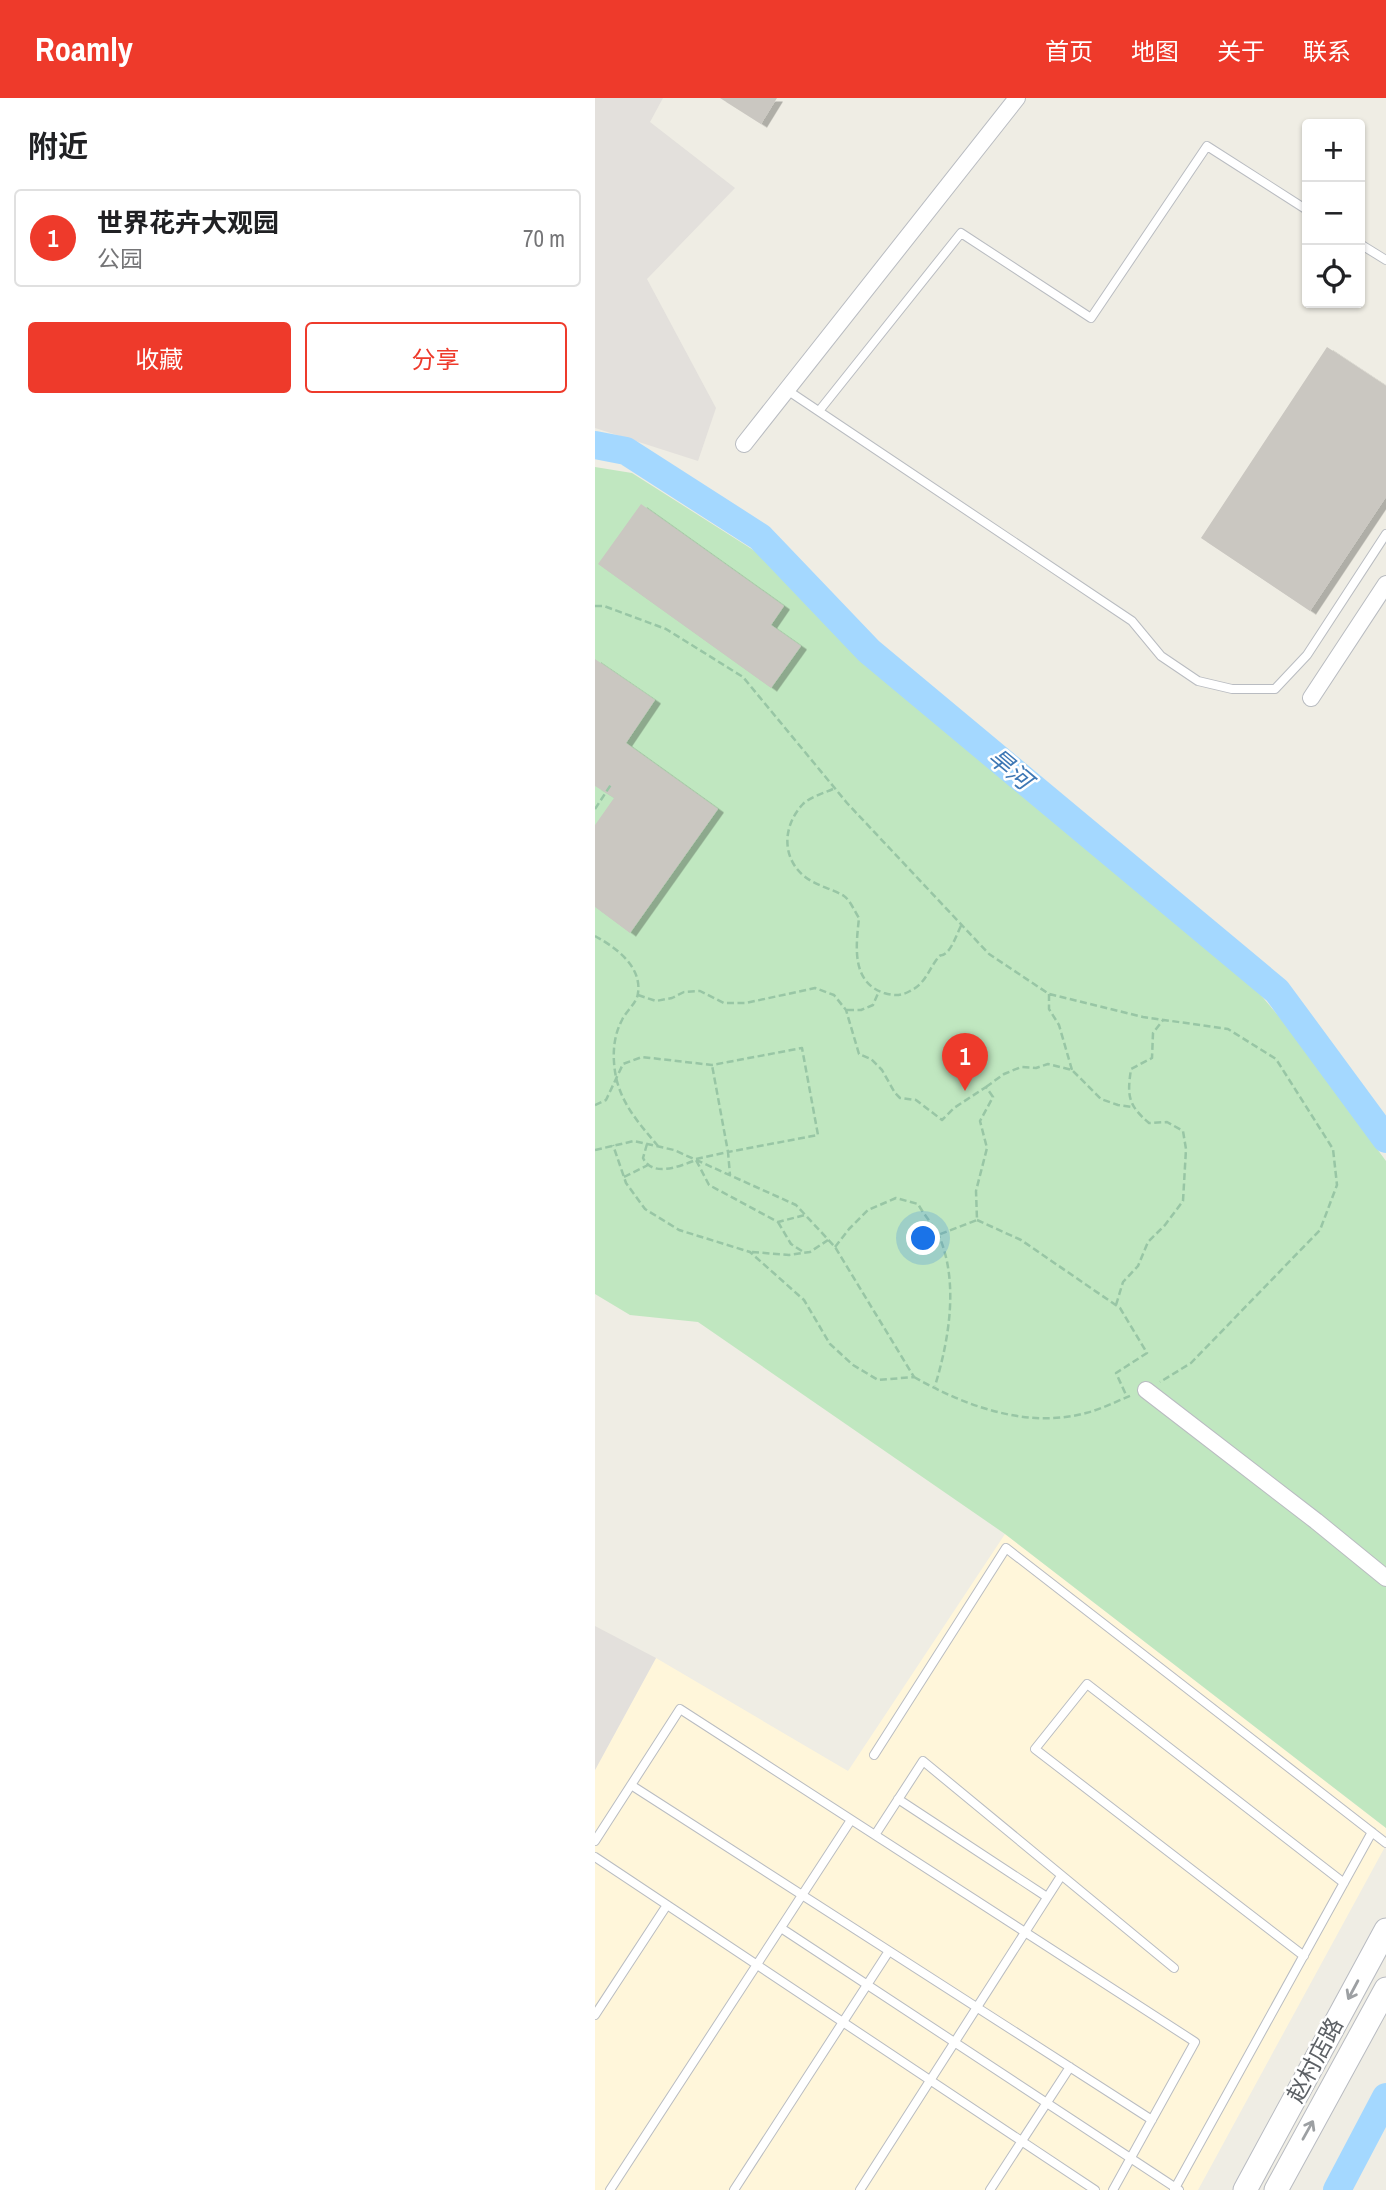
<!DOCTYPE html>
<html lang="zh">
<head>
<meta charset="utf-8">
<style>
  :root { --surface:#fff; --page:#f2f2f2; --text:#202124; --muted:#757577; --line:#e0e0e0; --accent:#ee3a2b }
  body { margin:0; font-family:"Archivo Narrow","Noto Sans SC",sans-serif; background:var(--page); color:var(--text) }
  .controls { position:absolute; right:21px; top:21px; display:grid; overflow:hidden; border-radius:7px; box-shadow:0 2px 5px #0004 }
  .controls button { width:63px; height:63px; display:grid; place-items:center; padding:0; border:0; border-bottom:2px solid var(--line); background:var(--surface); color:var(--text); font:35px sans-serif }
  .you { position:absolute; left:329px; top:1141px; width:24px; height:24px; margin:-18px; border:5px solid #fff; border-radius:50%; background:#1a73e8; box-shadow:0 0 0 10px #1a73e833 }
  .badge { display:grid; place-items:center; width:46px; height:46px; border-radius:50%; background:var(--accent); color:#fff; font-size:23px; font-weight:700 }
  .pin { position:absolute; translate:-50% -58px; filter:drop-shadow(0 2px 4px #0008) }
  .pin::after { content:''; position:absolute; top:37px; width:24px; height:21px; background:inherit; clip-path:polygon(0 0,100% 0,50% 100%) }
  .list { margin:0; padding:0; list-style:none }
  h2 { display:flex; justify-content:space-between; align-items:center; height:91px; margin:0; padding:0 28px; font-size:30px }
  h2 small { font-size:23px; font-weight:400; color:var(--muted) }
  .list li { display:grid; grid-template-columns:46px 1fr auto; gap:21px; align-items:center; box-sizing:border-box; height:98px; margin:0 14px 14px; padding:0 14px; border:2px solid var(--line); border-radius:7px }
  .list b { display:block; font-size:26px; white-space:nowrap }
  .list p { margin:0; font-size:23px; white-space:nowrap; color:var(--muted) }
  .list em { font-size:23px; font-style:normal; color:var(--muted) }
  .actions { display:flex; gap:14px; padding:21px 28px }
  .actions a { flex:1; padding:16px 0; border:2px solid var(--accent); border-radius:7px; text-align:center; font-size:24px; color:var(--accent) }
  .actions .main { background:var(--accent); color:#fff }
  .icon { flex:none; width:38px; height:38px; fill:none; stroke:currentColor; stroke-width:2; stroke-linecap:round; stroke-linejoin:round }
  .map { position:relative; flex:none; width:791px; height:2092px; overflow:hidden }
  header { display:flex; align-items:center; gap:42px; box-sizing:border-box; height:98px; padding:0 35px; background:var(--accent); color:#fff }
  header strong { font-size:33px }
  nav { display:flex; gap:38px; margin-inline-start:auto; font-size:24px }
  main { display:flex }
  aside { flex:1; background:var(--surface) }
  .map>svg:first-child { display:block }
</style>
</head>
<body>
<header>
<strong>Roamly</strong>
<nav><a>首页</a><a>地图</a><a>关于</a><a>联系</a></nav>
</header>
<main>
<aside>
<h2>附近<small></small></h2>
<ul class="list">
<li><span class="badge">1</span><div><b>世界花卉大观园</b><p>公园</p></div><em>70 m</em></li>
</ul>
<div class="actions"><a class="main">收藏</a><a>分享</a></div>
</aside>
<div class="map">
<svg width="791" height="2092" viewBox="0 0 791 2092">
  <defs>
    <filter id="shadow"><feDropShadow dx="6" dy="3.5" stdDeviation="0" flood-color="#0004"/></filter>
  </defs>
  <rect width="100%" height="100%" fill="#efede4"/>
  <path fill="#fff6da" d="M410 1436 791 1730V1747L603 2092H0V1672L61 1560 253 1673Z"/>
  <path fill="#e3e0dc" d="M0 0H68L55 24 140 90 52 181 121 310 103 363 0 330Z
    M0 1528 61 1560 0 1672Z"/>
  <path fill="#c0e7c0" d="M0 369 37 375 163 455 276 571 619 842 687 922 791 1063V1730L410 1436 103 1224 35 1217 0 1196Z"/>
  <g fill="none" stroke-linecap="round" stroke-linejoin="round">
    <path stroke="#a4d8ff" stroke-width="28" d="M0 347 31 353 165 439 274 553 682 893 791 1041
      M742 2092 791 1999"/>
  </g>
  <path fill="#cac7c1" filter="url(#shadow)" d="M125 0H182L166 26Z
    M732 249 791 288V399L715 513 606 440Z
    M46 406 189 508 176 527 206 548 176 590 3 466Z
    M0 561 60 602 31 645 123 711 35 835 0 809V727L19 700 0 688Z"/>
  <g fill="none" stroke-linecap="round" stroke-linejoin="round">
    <g stroke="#b9bcc1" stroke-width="10">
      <path id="service" d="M765 146 791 162
        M192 292 537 523 566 558 603 583 637 591H680L712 557 791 436
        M224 313 366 135 496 220 612 48 712 112
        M279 1657 411 1450 791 1745
        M36 1687 557 2022
        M303 1701 452 1799
        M280 1737 328 1663 579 1870
        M0 1743 85 1611 600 1944 518 2092
        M0 1759 500 2092
        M186 1830 584 2092
        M709 1858 440 1651 492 1586 749 1785
        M0 1917 72 1807
        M15 2092 256 1722
        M139 2092 294 1853
        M265 2092 466 1778
        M395 2092 475 1969
        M579 2092 777 1734"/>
    </g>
    <g stroke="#b9bcc1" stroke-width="18">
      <path id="minor" d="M149 346 422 0
        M716 600 791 486
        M551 1292 721 1423 791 1480"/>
    </g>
    <g stroke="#b8bbc1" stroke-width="25">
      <path id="secondary" d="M650 2092 791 1832
        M681 2092 791 1891"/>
    </g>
    <path stroke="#98c6a5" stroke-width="2.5" stroke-dasharray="7 3.5" stroke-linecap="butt" d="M0 508H9L71 531 148 579 252 705 394 856 454 896 548 919 633 931 681 961 738 1051 742 1087 725 1132 596 1265 565 1284
      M238 691C229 695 215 699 208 706 188 727 186 759 209 778 221 788 238 791 249 798 255 802 260 814 264 820 261 848 256 884 289 895 299 898 306 898 315 893 330 886 333 873 342 861 347 854 345 860 351 855 358 849 362 835 367 826
      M0 711 17 685
      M0 838C20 849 47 868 43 895 42 905 31 913 27 922 20 935 18 950 19 964 21 1000 41 1022 63 1048
      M454 896V911L464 927 477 972
      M43 897 61 903 77 900 89 894 105 893 129 905H151L220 890 239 897 251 912 264 956 276 961 287 972 300 995 305 1000 321 1002 347 1022 359 1010 391 989 398 999 385 1023 392 1050 381 1093 382 1122 343 1137
      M252 912H266L278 907 284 893
      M391 989 409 976 426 969 441 970 453 966 477 972 506 1001 523 1007 538 1009
      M0 1007 11 1002 28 966 47 959 117 967 207 950 223 1037 133 1054 117 967
      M52 1046 48 1060C58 1080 85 1068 101 1062L114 1087 183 1124 210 1117
      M0 1052 39 1043 79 1052 201 1107 240 1149 319 1279 283 1282 258 1267 235 1246 209 1202 155 1154 84 1132 50 1111 31 1085 18 1047
      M101 1061 133 1054 135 1077
      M29 1079 53 1067
      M382 1122 426 1142 525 1210 552 1255 521 1275 532 1299
      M183 1124 196 1146 210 1155
      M240 1149 254 1131 273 1112 301 1100 323 1106C329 1117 339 1128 344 1138 364 1184 354 1242 340 1288
      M157 1154 194 1157 215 1154 233 1142
      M521 1207 528 1184 543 1168 553 1144 570 1127 588 1103 591 1051 588 1033 572 1024 554 1025C533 1007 532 998 536 971L557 960 558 935 568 922
      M319 1279C370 1308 432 1331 491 1315 507 1311 522 1303 537 1297"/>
    <use href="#service" stroke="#fff" stroke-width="8"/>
    <use href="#minor" stroke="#fff" stroke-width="16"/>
    <use href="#secondary" stroke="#fff" stroke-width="23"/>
  </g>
  <defs><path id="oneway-shaft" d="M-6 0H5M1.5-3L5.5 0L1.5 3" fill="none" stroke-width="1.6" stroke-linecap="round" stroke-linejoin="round" transform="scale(1.75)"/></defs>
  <g stroke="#9da0a3">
    <use href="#oneway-shaft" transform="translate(758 1892) rotate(118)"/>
    <use href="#oneway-shaft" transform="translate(713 2032) rotate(-61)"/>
  </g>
  <g text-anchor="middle" stroke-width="5" stroke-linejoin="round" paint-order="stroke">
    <g font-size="23" fill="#5c6065" stroke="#fff">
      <text transform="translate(720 1962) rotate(-62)" y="8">赵村店路</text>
    </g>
    <g font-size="24" font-style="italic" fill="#3e78b5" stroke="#fff">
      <text transform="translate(415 671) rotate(40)" y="8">旱河</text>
    </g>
  </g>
</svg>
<div class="controls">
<button>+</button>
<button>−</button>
<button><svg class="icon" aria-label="locate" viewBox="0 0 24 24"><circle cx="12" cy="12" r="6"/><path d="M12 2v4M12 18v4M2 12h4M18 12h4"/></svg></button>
</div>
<div class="you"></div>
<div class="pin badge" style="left:370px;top:993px">1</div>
</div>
</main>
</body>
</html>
